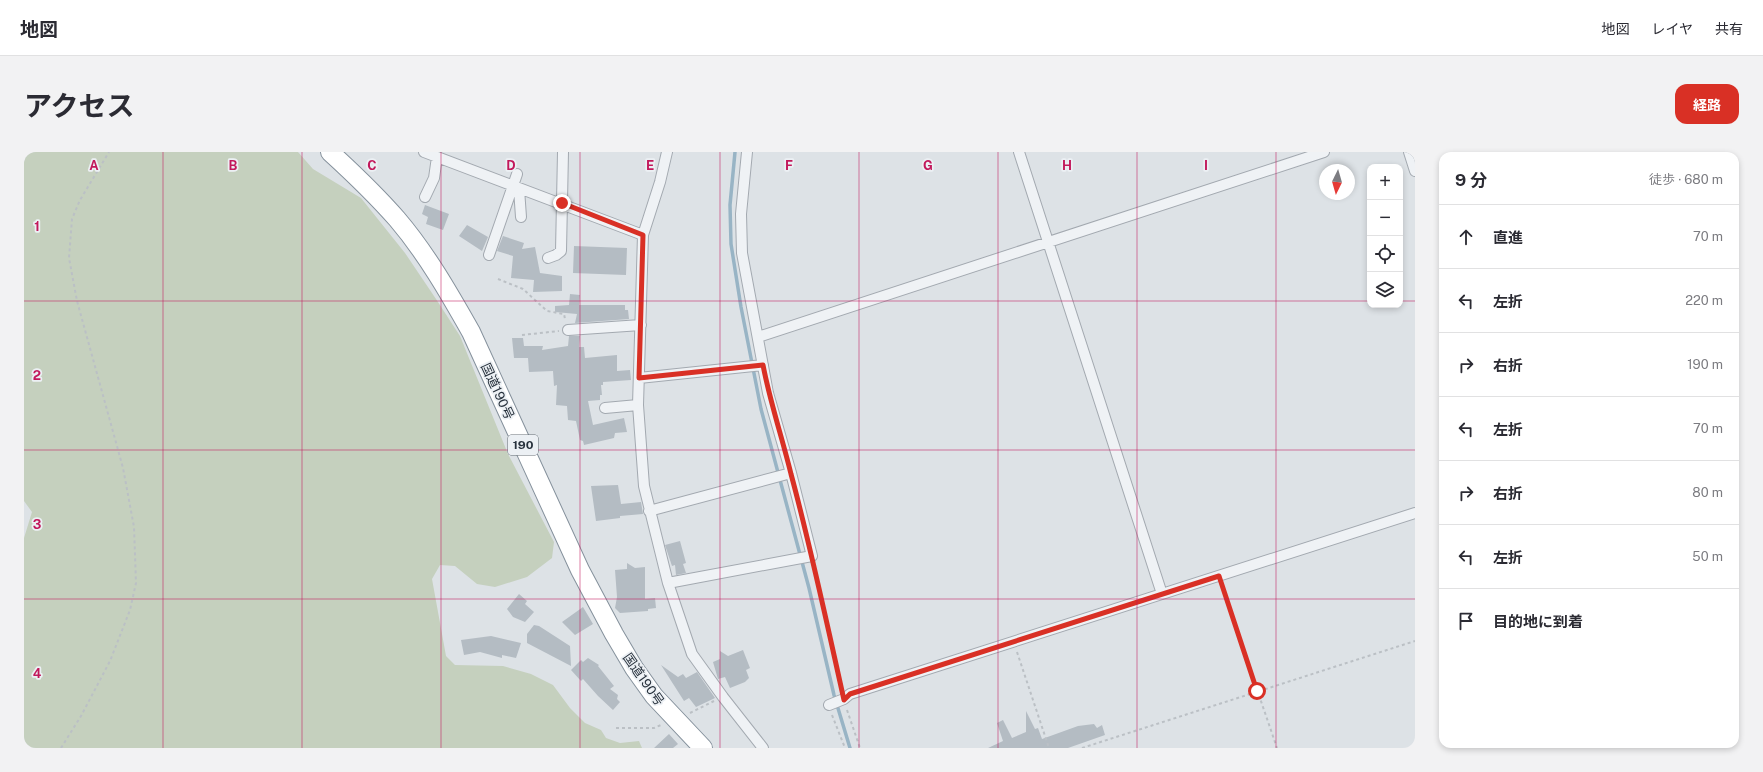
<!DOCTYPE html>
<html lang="ja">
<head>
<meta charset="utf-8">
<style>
  :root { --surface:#fff; --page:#f2f2f3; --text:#2b2b33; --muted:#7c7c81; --line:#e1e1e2; --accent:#d93025 }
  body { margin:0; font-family:"Public Sans","Noto Sans JP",sans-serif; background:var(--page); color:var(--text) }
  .controls { position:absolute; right:12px; top:12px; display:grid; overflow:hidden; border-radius:8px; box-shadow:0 2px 6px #0003 }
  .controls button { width:36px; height:36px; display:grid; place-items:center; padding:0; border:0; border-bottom:1px solid var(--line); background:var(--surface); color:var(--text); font:20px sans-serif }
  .compass { position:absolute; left:1295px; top:12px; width:36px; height:36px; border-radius:50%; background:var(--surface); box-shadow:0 2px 6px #0003; rotate:185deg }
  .stop { position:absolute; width:12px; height:12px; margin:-9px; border:3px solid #d93025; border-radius:50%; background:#fff }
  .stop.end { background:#d93025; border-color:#fff; box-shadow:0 1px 4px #0008 }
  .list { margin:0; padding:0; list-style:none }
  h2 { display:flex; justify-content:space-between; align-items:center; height:52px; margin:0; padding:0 16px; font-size:17px }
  h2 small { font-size:13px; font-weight:400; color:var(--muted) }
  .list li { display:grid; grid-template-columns:26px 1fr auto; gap:12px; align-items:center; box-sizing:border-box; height:64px; padding:0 16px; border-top:1px solid var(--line) }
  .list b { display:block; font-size:15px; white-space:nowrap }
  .list em { font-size:13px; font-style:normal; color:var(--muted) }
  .icon { flex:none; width:22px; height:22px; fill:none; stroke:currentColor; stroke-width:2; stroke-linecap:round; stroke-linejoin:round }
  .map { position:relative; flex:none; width:1391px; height:596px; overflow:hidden; border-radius:12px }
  header { display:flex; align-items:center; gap:24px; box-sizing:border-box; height:56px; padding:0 20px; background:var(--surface); border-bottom:1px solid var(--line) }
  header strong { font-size:19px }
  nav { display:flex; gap:22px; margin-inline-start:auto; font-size:14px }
  .intro { display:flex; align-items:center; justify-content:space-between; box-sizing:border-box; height:96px; padding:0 24px }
  h1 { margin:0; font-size:28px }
  .button { padding:10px 18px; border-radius:12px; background:var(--accent); color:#fff; font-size:14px; font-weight:700 }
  main { display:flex; gap:24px; padding:0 24px }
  aside { flex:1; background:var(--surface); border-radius:12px; box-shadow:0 2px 6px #0003 }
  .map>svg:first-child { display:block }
</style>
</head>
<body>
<header>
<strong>地図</strong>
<nav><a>地図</a><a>レイヤ</a><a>共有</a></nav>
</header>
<div class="intro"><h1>アクセス</h1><a class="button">経路</a></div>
<main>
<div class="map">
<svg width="1391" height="596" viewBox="0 0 1391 596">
  <rect width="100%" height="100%" fill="#dde2e6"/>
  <path fill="#c5d0be" d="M0 0H274L289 17 337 46 381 101 412 147 436 184 484 302 530 390 528 406 503 425 471 435 453 432 431 414 416 413 408 427 422 504 431 513 479 514 507 522 529 533 546 556 561 571 577 578 582 586 596 591 615 589 618 596H0V386L8 360 0 349Z"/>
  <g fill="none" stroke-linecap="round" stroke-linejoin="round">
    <path stroke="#98b4c5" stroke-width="3.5" d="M711 0 706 53 707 92 717 155 737 257 785 436 810 543 826 596"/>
  </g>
  <path fill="#b4bcc3" d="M401 53 425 62 419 78 402 72 404 65 398 62Z
    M443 73 464 85 458 99 435 84Z
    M479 84 500 91 498 97 511 95 516 121 538 124V139L509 140 510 128 487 126 489 104 473 99Z
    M550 94 603 96 602 123 549 121Z
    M546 142 556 143 555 153H601V158H604L605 167 551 171 553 162 531 160V154L545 153Z
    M545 184H556L555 195H560L561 206 593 203V219L606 218 607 228 579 230V233H577L578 243H576V248L564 249 569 273 600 266 603 280 591 281 590 286 560 293 559 289 556 288 552 269 544 268 543 254 532 253 533 233 530 234 529 219 505 220 504 206H490L488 186H499L500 194H519L518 198 544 194Z
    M594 333 597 352 617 350 619 362 596 364V366L572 369 567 334Z
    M656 389 662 411 659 412 662 421 652 423 651 413 648 414 641 393Z
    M603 411 611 416 621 415V447L631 446 632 456 624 457V459L596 461 591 456 593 445 591 418 603 417Z
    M495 442 503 449 501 452 510 460 501 470 489 465 483 457Z
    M559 455 569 472 551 483 538 470Z
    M510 473 515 474 546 494 547 514 503 491V482Z
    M467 484 497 491 492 506 478 503V506L456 500 440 503 437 488Z
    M719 498 726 516 722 518 725 526 721 530 706 536 701 525 694 527 689 510 696 507V499L704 504Z
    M564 506 575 513 574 514 590 534 586 537 594 543 593 547 596 550 589 558 574 544 559 527 557 529 547 518 557 508 559 510Z
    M637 513 654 525 659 522 662 526 673 520 691 546 672 555 665 546 660 549Z
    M1002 559 1011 577 1014 576 1018 587 1054 574 1070 572 1073 576 1078 573 1081 583 1044 596H964L979 589 973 571 979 568 988 586 1002 580Z
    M645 582 654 592 649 596H630Z"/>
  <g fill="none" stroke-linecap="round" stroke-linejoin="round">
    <g stroke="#a3a9b0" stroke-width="12">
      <path id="street" d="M400 0 619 83
        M643 0 636 30 619 83 614 253 620 334 644 431 668 502 699 545 739 596
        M995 0 1138 442
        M1385 0 1391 19
        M495 37 497 65
        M401 45 410 26 413 5
        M465 103 493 22
        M524 106 532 103 537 99 539 0
        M544 178 617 173
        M734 185 1300 0
        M615 226 739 213
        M581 256 614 253
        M625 359 767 321
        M644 431 788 404 767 321 744 241 718 101 717 62 723 0
        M805 553 820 547 826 542 1391 361"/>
    </g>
    <g stroke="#85919c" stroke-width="20">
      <path id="highway" d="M306 0C329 21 352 43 373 67 402 101 425 141 447 180L556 418 590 482 610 516 630 544 679 596"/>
    </g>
    <path stroke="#bbc0c5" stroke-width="2" stroke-dasharray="3 3" stroke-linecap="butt" d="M474 127 499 137 523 159 540 162 541 167
      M498 183 535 179
      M790 413 817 536
      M1198 435 1253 596
      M993 500 1025 596
      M823 558 836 596
      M666 561 690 549
      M808 563 821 596
      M592 576H630L637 573
      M37 596 57 564 86 509 106 458 112 431 110 375 99 316 53 149 45 106 48 67 56 48 85 0
      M1058 596 1391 489"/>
    <use href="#street" stroke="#eff2f5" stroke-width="10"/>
    <use href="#highway" stroke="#fff" stroke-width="18"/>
  </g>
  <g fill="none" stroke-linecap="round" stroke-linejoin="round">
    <path stroke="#d93025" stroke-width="5" d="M538 51 619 83 615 226 739 213C746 250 758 285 767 322 787 396 803 472 820 548L826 542 1195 424 1233 539"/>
  </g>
  <path fill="none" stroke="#c2185b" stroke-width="1" stroke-opacity="0.55" d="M139 0V596M278 0V596M417 0V596M556 0V596M696 0V596M835 0V596M974 0V596M1113 0V596M1252 0V596M0 149H1346M1376 149H1391M0 298H1391M0 447H1391"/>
  <g text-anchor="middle" stroke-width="3.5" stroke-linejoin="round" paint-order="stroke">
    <rect fill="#ecf0f4" stroke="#626a73" stroke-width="1" x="484" y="283" width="30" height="20" rx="3"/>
    <g font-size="12" font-weight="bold" fill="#27313c">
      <text x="499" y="297">190</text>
    </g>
    <g font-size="13" fill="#27313c" stroke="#ecf0f4">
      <text transform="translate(474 239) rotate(65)" y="5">国道190号</text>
      <text transform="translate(620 527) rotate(55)" y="5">国道190号</text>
    </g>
  </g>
  <g font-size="13" text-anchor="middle" font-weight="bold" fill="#c2185b" stroke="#ecf0f4" stroke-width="3.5" stroke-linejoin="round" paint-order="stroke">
    <text x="70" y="18">A</text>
    <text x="209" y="18">B</text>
    <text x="348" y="18">C</text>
    <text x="487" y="18">D</text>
    <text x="626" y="18">E</text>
    <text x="765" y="18">F</text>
    <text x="904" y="18">G</text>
    <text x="1043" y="18">H</text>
    <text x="1182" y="18">I</text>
    <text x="13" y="79">1</text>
    <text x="13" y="228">2</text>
    <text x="13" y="377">3</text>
    <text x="13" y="526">4</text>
  </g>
</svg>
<div class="controls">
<button>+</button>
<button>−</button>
<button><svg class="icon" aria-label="locate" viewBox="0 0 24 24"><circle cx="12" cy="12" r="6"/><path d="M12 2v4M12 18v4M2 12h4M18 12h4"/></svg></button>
<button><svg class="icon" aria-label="layers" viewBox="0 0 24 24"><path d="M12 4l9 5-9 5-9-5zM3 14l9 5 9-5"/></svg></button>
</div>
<svg class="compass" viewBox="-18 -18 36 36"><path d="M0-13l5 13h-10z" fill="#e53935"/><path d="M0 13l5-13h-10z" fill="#7c7c81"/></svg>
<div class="stop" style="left:1233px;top:539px"></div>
<div class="stop end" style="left:538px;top:51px"></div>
</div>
<aside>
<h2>9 分<small>徒歩 · 680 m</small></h2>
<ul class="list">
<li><svg class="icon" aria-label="ahead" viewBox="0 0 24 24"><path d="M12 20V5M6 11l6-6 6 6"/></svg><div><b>直進</b></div><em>70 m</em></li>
<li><svg class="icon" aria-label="left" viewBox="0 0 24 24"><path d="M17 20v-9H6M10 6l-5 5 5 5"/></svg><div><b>左折</b></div><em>220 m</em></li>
<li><svg class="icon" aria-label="right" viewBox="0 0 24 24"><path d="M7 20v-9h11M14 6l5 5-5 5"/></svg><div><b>右折</b></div><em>190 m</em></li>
<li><svg class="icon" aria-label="left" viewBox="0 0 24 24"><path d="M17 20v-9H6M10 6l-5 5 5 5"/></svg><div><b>左折</b></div><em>70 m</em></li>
<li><svg class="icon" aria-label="right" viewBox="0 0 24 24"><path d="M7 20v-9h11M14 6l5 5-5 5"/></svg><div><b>右折</b></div><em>80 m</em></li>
<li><svg class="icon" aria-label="left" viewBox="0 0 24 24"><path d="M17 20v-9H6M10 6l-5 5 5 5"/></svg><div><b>左折</b></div><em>50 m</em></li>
<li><svg class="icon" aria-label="arrive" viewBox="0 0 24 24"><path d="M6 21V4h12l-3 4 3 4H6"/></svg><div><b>目的地に到着</b></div></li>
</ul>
</aside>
</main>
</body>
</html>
